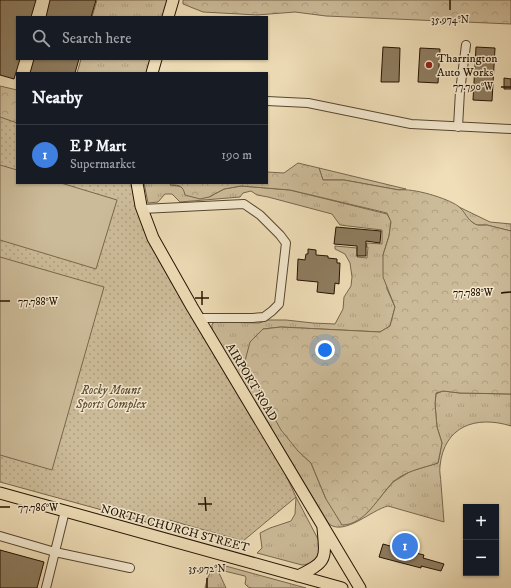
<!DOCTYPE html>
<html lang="en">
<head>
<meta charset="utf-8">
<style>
  :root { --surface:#171b24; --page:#20242c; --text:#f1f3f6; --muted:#9ea1a6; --line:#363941; --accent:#0b8043 }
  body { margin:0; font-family:"IM FELL DW Pica",serif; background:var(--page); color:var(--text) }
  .controls { position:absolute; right:12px; bottom:12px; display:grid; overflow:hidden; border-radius:0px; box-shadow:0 1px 3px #0004 }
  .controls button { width:36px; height:36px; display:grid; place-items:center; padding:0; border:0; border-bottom:1px solid var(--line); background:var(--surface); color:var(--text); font:20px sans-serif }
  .you { position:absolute; left:325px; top:350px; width:14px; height:14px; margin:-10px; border:3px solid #fff; border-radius:50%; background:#1a73e8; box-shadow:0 0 0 6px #1a73e833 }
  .badge { display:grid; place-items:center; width:26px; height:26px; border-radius:50%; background:var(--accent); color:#fff; font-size:13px; font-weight:700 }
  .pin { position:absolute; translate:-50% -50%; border:2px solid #fff; box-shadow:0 1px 4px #0006 }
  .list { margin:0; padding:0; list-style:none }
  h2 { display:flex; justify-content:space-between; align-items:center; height:52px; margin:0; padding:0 16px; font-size:17px }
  h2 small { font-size:13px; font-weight:400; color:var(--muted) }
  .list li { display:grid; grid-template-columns:26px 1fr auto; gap:12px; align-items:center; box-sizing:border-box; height:60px; padding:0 16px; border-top:1px solid var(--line) }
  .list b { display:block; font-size:15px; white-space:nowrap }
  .list p { margin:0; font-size:13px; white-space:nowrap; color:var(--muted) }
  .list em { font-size:13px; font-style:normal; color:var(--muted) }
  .icon { flex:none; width:22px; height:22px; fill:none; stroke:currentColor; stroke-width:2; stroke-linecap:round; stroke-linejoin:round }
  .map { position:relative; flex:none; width:511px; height:588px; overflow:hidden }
  .search { position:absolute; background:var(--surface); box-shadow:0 1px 3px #0004; left:16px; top:16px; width:252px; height:44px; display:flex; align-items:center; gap:10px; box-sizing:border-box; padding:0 14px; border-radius:0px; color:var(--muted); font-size:15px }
  .panel { position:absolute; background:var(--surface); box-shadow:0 1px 3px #0004; left:16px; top:72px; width:252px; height:112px; border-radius:0px }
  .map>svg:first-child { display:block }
</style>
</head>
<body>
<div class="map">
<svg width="511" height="588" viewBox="0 0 511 588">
  <defs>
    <pattern id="grass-tufts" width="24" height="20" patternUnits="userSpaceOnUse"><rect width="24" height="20" fill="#cb9"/><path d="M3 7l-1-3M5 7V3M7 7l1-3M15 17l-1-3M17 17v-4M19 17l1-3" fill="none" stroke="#afa082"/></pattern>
    <pattern id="forest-crowns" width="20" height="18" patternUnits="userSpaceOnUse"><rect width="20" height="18" fill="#cb9"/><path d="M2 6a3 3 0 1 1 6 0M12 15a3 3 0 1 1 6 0" fill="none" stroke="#afa082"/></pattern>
    <pattern id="park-dots" width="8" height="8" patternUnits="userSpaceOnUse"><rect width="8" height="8" fill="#cb9"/><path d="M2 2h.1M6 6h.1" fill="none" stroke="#afa082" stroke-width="1.8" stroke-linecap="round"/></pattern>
  </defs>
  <rect width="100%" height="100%" fill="#efdeb8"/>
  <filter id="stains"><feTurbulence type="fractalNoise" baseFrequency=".005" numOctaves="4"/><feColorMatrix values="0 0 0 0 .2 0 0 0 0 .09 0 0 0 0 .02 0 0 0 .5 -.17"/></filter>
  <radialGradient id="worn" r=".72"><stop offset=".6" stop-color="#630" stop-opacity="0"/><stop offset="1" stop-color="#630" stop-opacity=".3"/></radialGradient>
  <path fill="url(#grass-tufts)" stroke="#78674d" d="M97 0H168L163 17H92Z
    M81 59H151L147 73H77Z
    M319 168 406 189 399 190 344 180H323Z
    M144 183H169L171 185C184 186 197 193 209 197L224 189 241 186 266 188 290 190 387 214 391 221 389 236 383 255 387 289 395 307 390 326 380 332 281 327 263 329 298 451 311 463 326 499 367 513 393 482 411 471 438 463 442 443 437 427 435 404 436 394 443 391 460 393 511 394V426C476 415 444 426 440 466 439 472 441 478 441 484 442 497 443 509 444 522L388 506C371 510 345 536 329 524L212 330V324L215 322 259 323 268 320H286L313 323 335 324 343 309 344 297 351 286 352 277 350 263 345 254 335 249V246L357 248V257L367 258 368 247H366L367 243 382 244V230L340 225 332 214 268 197 257 195 251 191 243 193 240 197 180 202 172 194H165L158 202 148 203Z
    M459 207 490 222 511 224V231L486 225H476L467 218Z
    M296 497 319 541C322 553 315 564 302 565L257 553 262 548 260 533 270 528 291 521 295 514Z
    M222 565 306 588H252L248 587 245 584 246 578 245 576 220 570 219 573 226 588H205C208 577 209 567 222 565Z"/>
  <path fill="url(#forest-crowns)" stroke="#78674d" d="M183 0H511V24L326 16 295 12 257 15 203 12 183 4Z
    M0 86 17 90V148L0 142Z
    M298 163 319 168 323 180H344L399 190C413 188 447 198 458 206 465 211 467 220 475 224 478 226 483 225 487 225 495 227 503 229 511 231V394L460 393 443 391 436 393 435 404 437 427 442 443 438 463C423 468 405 471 393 482 379 496 365 525 342 525L326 499 311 463 298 451 281 430 261 394 245 361 250 342 263 329 281 327 380 332 390 326 395 307 383 277V255L389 236 391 222 387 213 290 190 266 188 241 186 224 189 209 197 200 199 185 195C183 186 180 185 171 185L169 183H267V172L284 173Z"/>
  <path fill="url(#park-dots)" stroke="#78674d" d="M0 117 17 123V183H133L135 193 278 458 296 497 243 541 169 520 164 527 0 482Z"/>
  <path fill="#cb9" stroke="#78674d" d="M0 165 17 170V183H61L117 200 96 269 0 240Z
    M0 257 104 287 52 470 0 455Z"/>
  <path fill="#8e7d60" stroke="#241301" d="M0 0H36L31 17H17V59H20L14 79 0 75Z
    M50 0H96L91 17H46Z
    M383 47 400 48 399 82H381Z
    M476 47 495 48 492 101 473 100Z
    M420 48 440 49 438 83 418 82Z
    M34 59H79L75 73H30Z
    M504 78 511 79V89H504Z
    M336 227 381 231 380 243 366 241V256H357V246L334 244Z
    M308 249 316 250V255L328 256V258L337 259V263H340L339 284 335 283 334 294 317 292 318 282 297 280 298 259 305 260 306 254H308Z
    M399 540 414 544 412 552 424 555 423 558 444 564 441 571 421 566V568L379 557 383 544 397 548Z
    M0 550 44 562 37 588H0Z"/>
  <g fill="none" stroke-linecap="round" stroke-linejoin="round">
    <g stroke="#57462f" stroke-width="10">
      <path id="minor" d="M267 101 308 103 411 124 511 129
        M458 127 460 91 466 45
        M142 209 244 204 260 215 280 235 286 243 279 304 272 311 264 317 252 318H199
        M0 536 55 552 130 568
        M46 588 65 511"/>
    </g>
    <g stroke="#241301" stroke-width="13">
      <path id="major" d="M168 17 173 0
        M152 73 156 59
        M137 183 141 206 153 238 192 307 360 588
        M0 493 342 588
        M298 576C327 561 326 561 323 528"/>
    </g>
    <use href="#minor" stroke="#f5ead1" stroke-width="8"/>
    <use href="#major" stroke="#efdeb8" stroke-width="11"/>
  </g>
  <path fill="none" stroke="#241301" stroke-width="1.5" d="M450 0V10M501 87H511M202 291V305M501 293 511 292M195 298H209M0 301H10M205 497 206 511M198 504H212M0 507H10M207 578V588"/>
  <circle fill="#8f2418" stroke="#f5ead1" stroke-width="1.5" cx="429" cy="65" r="4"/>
  <g text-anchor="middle" stroke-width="3" stroke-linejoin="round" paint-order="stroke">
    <g font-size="12" fill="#241301" stroke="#f5ead1" text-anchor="start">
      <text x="437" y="62">Tharrington<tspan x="437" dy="14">Auto Works</tspan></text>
    </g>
    <g font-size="12" fill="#241301" stroke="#f5ead1">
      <text transform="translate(252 382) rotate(59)" y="4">AIRPORT ROAD</text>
      <text transform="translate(175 528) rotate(15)" y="4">NORTH CHURCH STREET</text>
    </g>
    <g font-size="12" font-style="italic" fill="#5f4e36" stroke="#f5ead1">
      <text x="111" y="394">Rocky Mount<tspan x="111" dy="14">Sports Complex</tspan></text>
    </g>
  </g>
  <g font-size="10" text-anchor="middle" fill="#241301" stroke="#f5ead1" stroke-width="3" stroke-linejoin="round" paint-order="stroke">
    <text x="450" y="23">35.974°N</text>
    <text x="473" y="90">77.790°W</text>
    <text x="473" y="296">77.788°W</text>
    <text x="38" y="305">77.788°W</text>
    <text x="38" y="511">77.786°W</text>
    <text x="207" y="572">35.972°N</text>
  </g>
  <rect width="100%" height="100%" filter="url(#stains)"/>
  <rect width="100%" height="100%" fill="url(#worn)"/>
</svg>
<div class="controls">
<button>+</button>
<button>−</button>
</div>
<div class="you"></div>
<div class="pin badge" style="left:405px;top:546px;background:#3f7fe0">1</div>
<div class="search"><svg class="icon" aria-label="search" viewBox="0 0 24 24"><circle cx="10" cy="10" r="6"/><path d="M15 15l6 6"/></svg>Search here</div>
<section class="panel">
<h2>Nearby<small></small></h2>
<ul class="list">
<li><span class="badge" style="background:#3f7fe0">1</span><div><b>E P Mart</b><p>Supermarket</p></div><em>190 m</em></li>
</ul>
</section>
</div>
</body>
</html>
